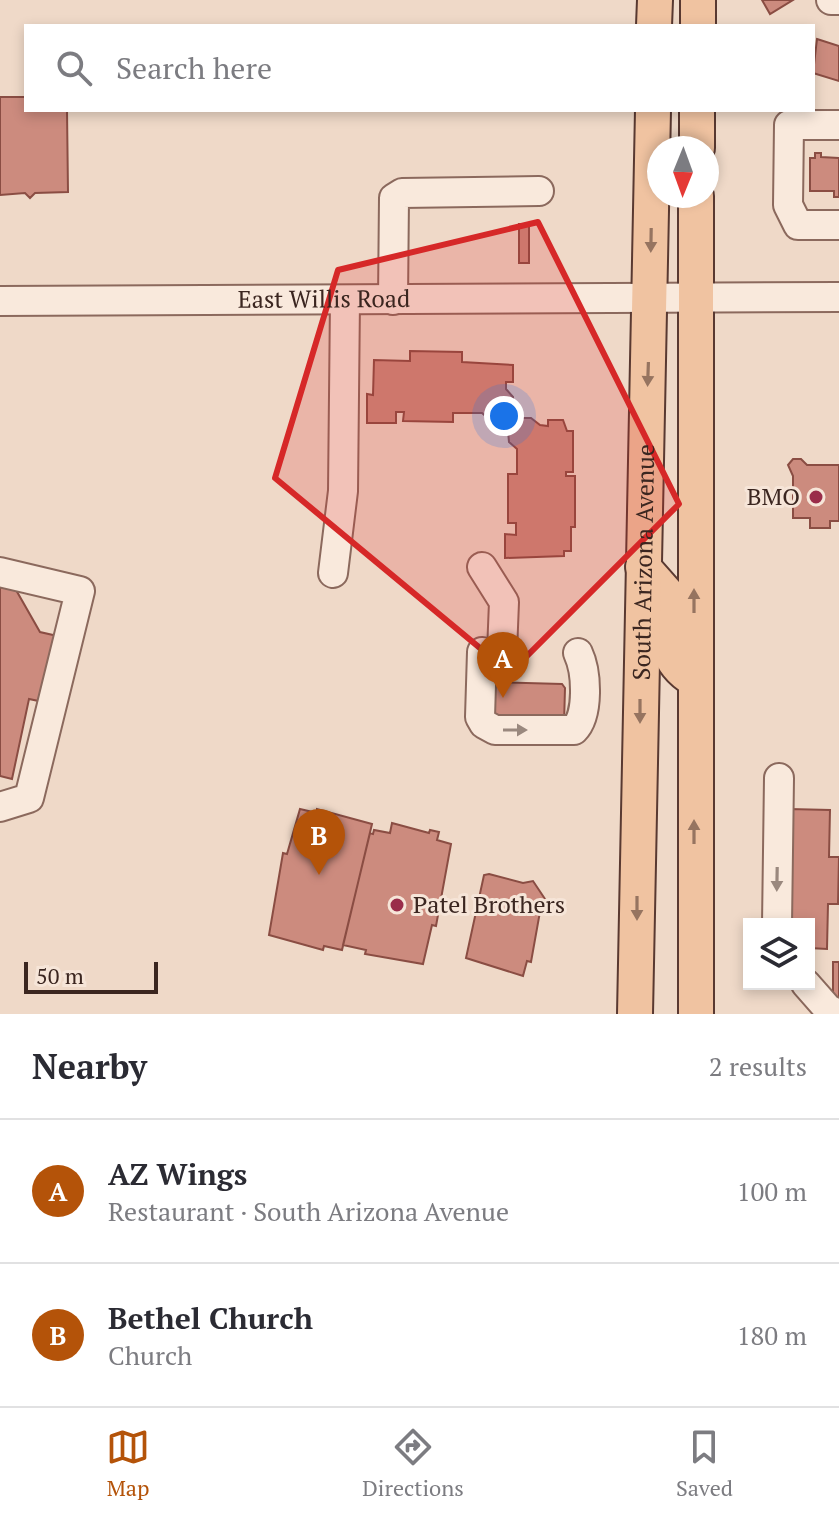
<!DOCTYPE html>
<html lang="en">
<head>
<meta charset="utf-8">
<style>
  :root { --surface:#fff; --page:#f7f7f7; --text:#2b2b33; --muted:#7c7c81; --line:#e1e1e2; --accent:#b45309 }
  body { margin:0; font-family:"PT Serif",serif; background:var(--page); color:var(--text) }
  .controls { position:absolute; right:24px; bottom:24px; display:grid; overflow:hidden; border-radius:0px; box-shadow:0 4px 12px #0003 }
  .controls button { width:72px; height:72px; display:grid; place-items:center; padding:0; border:0; border-bottom:2px solid var(--line); background:var(--surface); color:var(--text); font:40px sans-serif }
  .compass { position:absolute; left:647px; top:136px; width:72px; height:72px; border-radius:50%; background:var(--surface); box-shadow:0 4px 12px #0003; rotate:181deg }
  .scale { position:absolute; left:24px; bottom:20px; width:134px; box-sizing:border-box; padding-left:8px; border:4px solid #3b2620; border-top:0; font-size:22px; line-height:28px; white-space:nowrap; color:#3b2620; -webkit-text-stroke:6px #f6e5d8; paint-order:stroke }
  .you { position:absolute; left:504px; top:416px; width:28px; height:28px; margin:-20px; border:6px solid #fff; border-radius:50%; background:#1a73e8; box-shadow:0 0 0 12px #1a73e833 }
  .badge { display:grid; place-items:center; width:52px; height:52px; border-radius:50%; background:var(--accent); color:#fff; font-size:26px; font-weight:700 }
  .pin { position:absolute; translate:-50% -66px; filter:drop-shadow(0 2px 4px #0008) }
  .pin::after { content:''; position:absolute; top:42px; width:28px; height:24px; background:inherit; clip-path:polygon(0 0,100% 0,50% 100%) }
  .list { margin:0; padding:0; list-style:none }
  h2 { display:flex; justify-content:space-between; align-items:center; height:104px; margin:0; padding:0 32px; font-size:34px }
  h2 small { font-size:26px; font-weight:400; color:var(--muted) }
  .list li { display:grid; grid-template-columns:52px 1fr auto; gap:24px; align-items:center; box-sizing:border-box; height:144px; padding:0 32px; border-top:2px solid var(--line) }
  .list b { display:block; font-size:30px; white-space:nowrap }
  .list p { margin:0; font-size:26px; white-space:nowrap; color:var(--muted) }
  .list em { font-size:26px; font-style:normal; color:var(--muted) }
  .icon { flex:none; width:44px; height:44px; fill:none; stroke:currentColor; stroke-width:2; stroke-linecap:round; stroke-linejoin:round }
  .map { position:relative; flex:none; width:839px; height:1014px; overflow:hidden }
  .search { position:absolute; background:var(--surface); box-shadow:0 4px 12px #0003; left:24px; right:24px; top:24px; height:88px; display:flex; align-items:center; gap:20px; box-sizing:border-box; padding:0 28px; border-radius:0px; color:var(--muted); font-size:30px }
  .sheet { height:392px; background:var(--surface) }
  nav { display:flex; justify-content:space-around; align-items:center; box-sizing:border-box; height:112px; border-top:2px solid var(--line); background:var(--surface); font-size:22px; color:var(--muted) }
  nav a { display:grid; justify-items:center; gap:4px }
  nav .on { color:var(--accent) }
  .map>svg:first-child { display:block }
</style>
</head>
<body>
<div class="map">
<svg width="839" height="1014" viewBox="0 0 839 1014">
  <rect width="100%" height="100%" fill="#efd9c8"/>
  <path fill="#cc8b7e" stroke="#8a4d43" stroke-width="2" d="M762 0H793L770 14Z
    M817 39 839 46V81L813 73Z
    M0 97H26V110H67L68 192 35 193 30 198 25 193 0 195Z
    M815 153H821V157L839 158V197H834V191H810V158H815Z
    M519 224H529V263H519Z
    M410 351 462 352V362L513 365V382H506V389L513 397V413L500 422 490 420 482 413H453V422L403 421 404 412H396V423H367V394L373 395 374 360 410 361Z
    M519 418H531L540 425 548 426V420H563L567 431H573V472H566V476H575V527H571V551H564V556L505 558V534L516 535V523H508V474H517V449L509 442 508 431Z
    M793 459H801L807 465H839V521H830V528H810V518H793V476L788 465Z
    M0 587 16 590 40 632 62 637 48 703 29 699 12 779 0 776Z
    M493 682 562 684 565 688 564 724 492 722Z
    M300 809 317 813V809L372 824 342 950 324 946 323 950 269 935 283 853 287 854Z
    M789 809 830 810 829 857H839L838 904H828L827 949 809 948V924H786Z
    M392 823 429 833 430 830 439 832 437 840 451 844 436 926 432 925 423 964 365 954 366 950 343 945 370 833 373 834 374 830 390 833Z
    M489 874 523 883 533 881 547 902 541 906 531 962 527 961 523 976 466 958 484 875Z
    M833 962H839V1004H833Z"/>
  <g fill="none" stroke-linecap="round" stroke-linejoin="round">
    <g stroke="#8b695d" stroke-width="32">
      <g id="minor">
        <path d="M831 0H839"/>
        <path d="M839 125H789L788 205 798 225H839"/>
        <path d="M393 300 394 198 402 193 539 191"/>
        <path id="s1" d="M0 301 839 297"/>
        <path d="M482 567 504 602 502 652"/>
        <path d="M0 572 80 591 29 798 0 807"/>
        <path d="M333 573 343 491 345 300"/>
        <path d="M482 652 480 717 484 724 495 730H574C589 715 587 672 578 653"/>
        <path d="M777 924 779 778"/>
        <path d="M806 984 828 1009 838 1014"/>
      </g>
    </g>
    <g stroke="#593931" stroke-width="38">
      <g id="major">
        <path d="M654 26 655 0"/>
        <path d="M698 26V0"/>
        <path d="M697 148V110"/>
        <path d="M643 567 666 593C666 629 660 659 694 679"/>
        <path id="s2" d="M635 1014 653 110"/>
        <path d="M696 1014V196"/>
      </g>
    </g>
    <use href="#minor" stroke="#f9e9dc" stroke-width="28"/>
    <use href="#major" stroke="#f0c3a1" stroke-width="34"/>
  </g>
  <defs><path id="oneway-solid" d="M-6-.8H1V-3.2L6.5 0L1 3.2V.8H-6Z" transform="scale(2)"/></defs>
  <g fill="#967460">
    <use href="#oneway-solid" transform="translate(651 240) rotate(91)"/>
    <use href="#oneway-solid" transform="translate(648 374) rotate(92)"/>
    <use href="#oneway-solid" transform="translate(694 601) rotate(-90)"/>
    <use href="#oneway-solid" transform="translate(640 711) rotate(90)"/>
    <use href="#oneway-solid" transform="translate(694 832) rotate(-90)"/>
    <use href="#oneway-solid" transform="translate(637 908) rotate(90)"/>
  </g>
  <g fill="#9a887e">
    <use href="#oneway-solid" transform="translate(515 730)"/>
    <use href="#oneway-solid" transform="translate(777 879) rotate(91)"/>
  </g>
  <path fill="#d62828" fill-opacity="0.2" stroke="#d62828" stroke-width="6" stroke-linejoin="round" d="M538 222 679 504 510 673 275 478 338 270Z"/>
  <g fill="#9a2d4a" stroke="#f6e5d8" stroke-width="3">
    <circle cx="816" cy="497" r="8"/>
    <circle cx="397" cy="905" r="8"/>
  </g>
  <g text-anchor="middle" stroke-width="6" stroke-linejoin="round" paint-order="stroke">
    <g font-size="24" fill="#3b2620" stroke="#f6e5d8">
      <text dy="8" stroke="none"><textPath href="#s1" startOffset="324">East Willis Road</textPath></text>
      <text dy="8" stroke="none"><textPath href="#s2" startOffset="452">South Arizona Avenue</textPath></text>
    </g>
    <g font-size="24" fill="#3b2620" stroke="#f6e5d8" text-anchor="end">
      <text x="800" y="505">BMO</text>
      <text x="413" y="913" text-anchor="start">Patel Brothers</text>
    </g>
  </g>
</svg>
<div class="controls">
<button><svg class="icon" aria-label="layers" viewBox="0 0 24 24"><path d="M12 4l9 5-9 5-9-5zM3 14l9 5 9-5"/></svg></button>
</div>
<svg class="compass" viewBox="-18 -18 36 36"><path d="M0-13l5 13h-10z" fill="#e53935"/><path d="M0 13l5-13h-10z" fill="#7c7c81"/></svg>
<div class="scale">50 m</div>
<div class="you"></div>
<div class="pin badge" style="left:503px;top:698px">A</div>
<div class="pin badge" style="left:319px;top:875px">B</div>
<div class="search"><svg class="icon" aria-label="search" viewBox="0 0 24 24"><circle cx="10" cy="10" r="6"/><path d="M15 15l6 6"/></svg>Search here</div>
</div>
<section class="sheet">
<h2>Nearby<small>2 results</small></h2>
<ul class="list">
<li><span class="badge">A</span><div><b>AZ Wings</b><p>Restaurant · South Arizona Avenue</p></div><em>100 m</em></li>
<li><span class="badge">B</span><div><b>Bethel Church</b><p>Church</p></div><em>180 m</em></li>
</ul>
</section>
<nav>
<a class="on"><svg class="icon" aria-label="map" viewBox="0 0 24 24"><path d="M3 6l6-2 6 2 6-2v14l-6 2-6-2-6 2zM9 4v14M15 6v14"/></svg>Map</a>
<a><svg class="icon" aria-label="directions" viewBox="0 0 24 24"><path d="M12 3l9 9-9 9-9-9zM9 14v-3h6M13 9l2 2-2 2"/></svg>Directions</a>
<a><svg class="icon" aria-label="saved" viewBox="0 0 24 24"><path d="M7 4h10v16l-5-4-5 4z"/></svg>Saved</a>
</nav>
</body>
</html>
